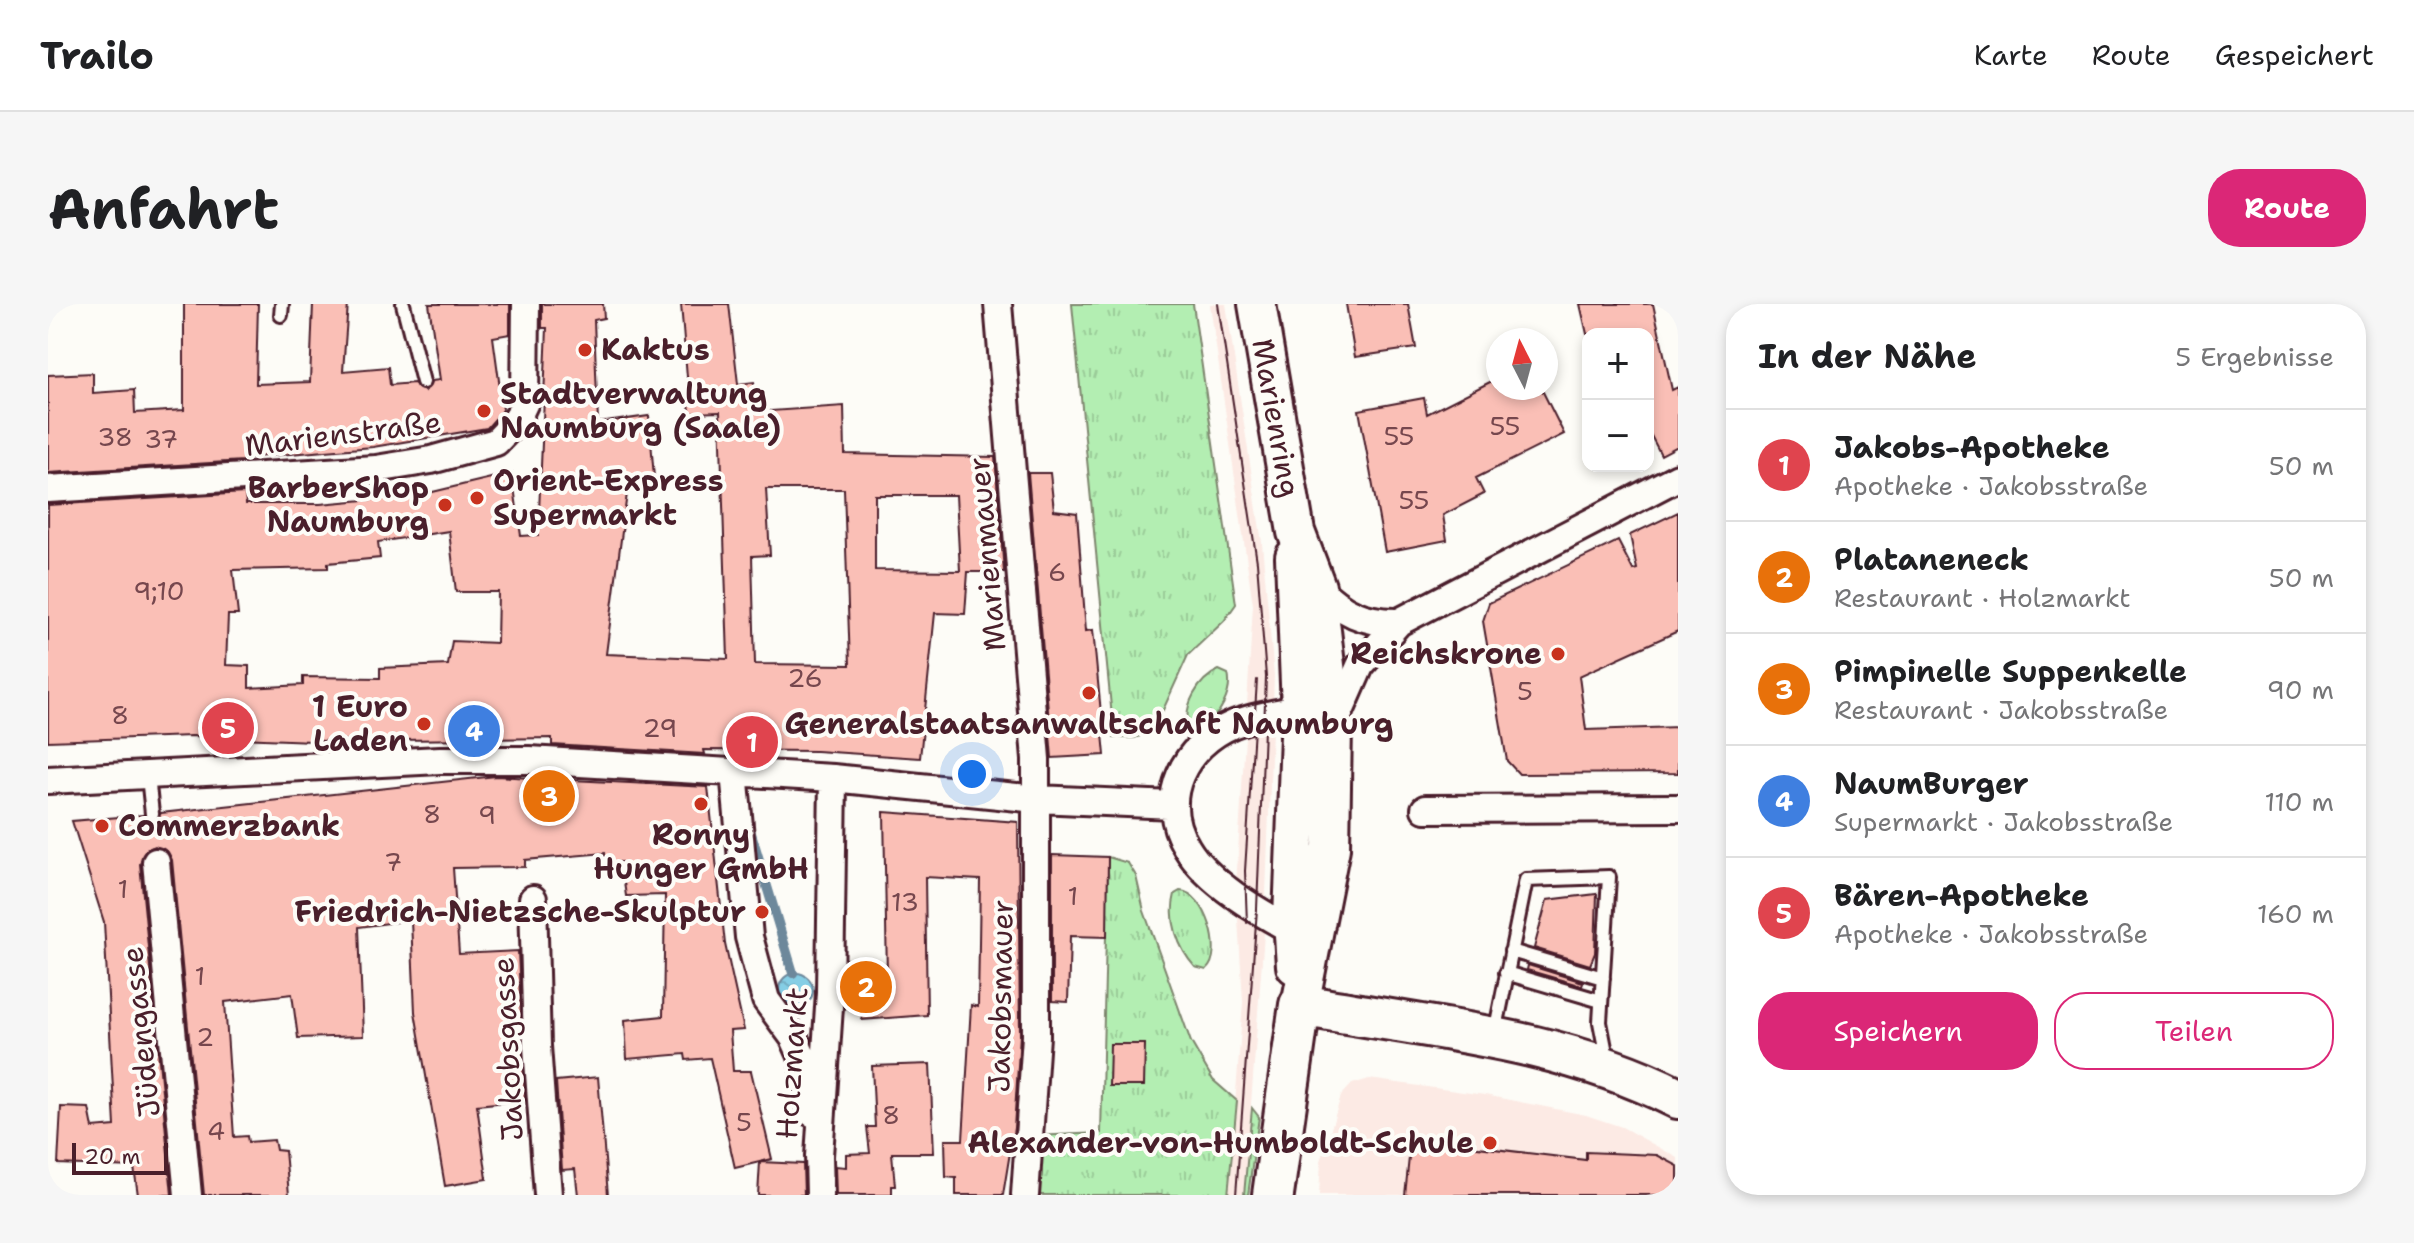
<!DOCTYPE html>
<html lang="de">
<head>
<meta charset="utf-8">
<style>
  :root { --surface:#fff; --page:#f6f6f6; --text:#202124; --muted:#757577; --line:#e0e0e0; --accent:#db2777 }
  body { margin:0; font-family:"Shantell Sans",sans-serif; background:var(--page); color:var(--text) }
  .controls { position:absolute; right:24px; top:24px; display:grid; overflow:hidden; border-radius:16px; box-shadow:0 4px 12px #0003 }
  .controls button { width:72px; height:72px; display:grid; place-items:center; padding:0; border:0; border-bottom:2px solid var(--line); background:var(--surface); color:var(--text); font:40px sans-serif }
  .compass { position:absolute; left:1438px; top:24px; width:72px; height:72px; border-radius:50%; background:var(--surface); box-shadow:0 4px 12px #0003; rotate:354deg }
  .scale { position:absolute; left:24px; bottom:20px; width:96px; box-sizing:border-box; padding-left:8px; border:4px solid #4a1f2b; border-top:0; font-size:22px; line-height:28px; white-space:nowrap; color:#4a1f2b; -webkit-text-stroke:6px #fdfcf7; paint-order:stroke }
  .you { position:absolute; left:924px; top:470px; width:28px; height:28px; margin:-20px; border:6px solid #fff; border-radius:50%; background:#1a73e8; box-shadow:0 0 0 12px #1a73e833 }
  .badge { display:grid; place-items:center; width:52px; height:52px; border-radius:50%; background:var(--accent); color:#fff; font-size:26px; font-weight:700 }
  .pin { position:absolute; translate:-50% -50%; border:4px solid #fff; box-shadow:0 2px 8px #0006 }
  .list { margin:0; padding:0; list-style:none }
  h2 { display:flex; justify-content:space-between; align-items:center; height:104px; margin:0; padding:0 32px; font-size:34px }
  h2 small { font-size:26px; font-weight:400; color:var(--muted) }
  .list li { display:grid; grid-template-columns:52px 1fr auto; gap:24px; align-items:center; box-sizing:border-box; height:112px; padding:0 32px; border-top:2px solid var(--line) }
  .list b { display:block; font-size:30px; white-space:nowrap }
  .list p { margin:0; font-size:26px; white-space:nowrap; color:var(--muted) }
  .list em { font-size:26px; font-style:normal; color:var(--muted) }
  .actions { display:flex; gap:16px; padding:24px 32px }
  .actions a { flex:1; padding:18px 0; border:2px solid var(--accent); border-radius:32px; text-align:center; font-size:28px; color:var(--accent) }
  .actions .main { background:var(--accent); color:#fff }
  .map { position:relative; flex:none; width:1630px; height:891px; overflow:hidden; border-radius:32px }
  header { display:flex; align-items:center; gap:48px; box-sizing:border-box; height:112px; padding:0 40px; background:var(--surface); border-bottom:2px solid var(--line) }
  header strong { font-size:38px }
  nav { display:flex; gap:44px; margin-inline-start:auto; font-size:28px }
  .intro { display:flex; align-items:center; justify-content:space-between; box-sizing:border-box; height:192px; padding:0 48px }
  h1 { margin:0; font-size:56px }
  .button { padding:20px 36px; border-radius:32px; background:var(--accent); color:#fff; font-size:28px; font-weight:700 }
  main { display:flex; gap:48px; padding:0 48px }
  aside { flex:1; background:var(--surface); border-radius:32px; box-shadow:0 4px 12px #0003 }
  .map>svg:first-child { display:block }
</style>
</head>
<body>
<header>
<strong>Trailo</strong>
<nav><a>Karte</a><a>Route</a><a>Gespeichert</a></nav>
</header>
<div class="intro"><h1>Anfahrt</h1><a class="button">Route</a></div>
<main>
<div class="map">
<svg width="1630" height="891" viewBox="0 0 1630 891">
  <defs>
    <pattern id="grass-dots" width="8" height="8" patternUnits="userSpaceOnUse" patternTransform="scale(2)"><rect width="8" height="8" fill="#b3eeb2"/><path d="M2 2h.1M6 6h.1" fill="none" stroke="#9bcc99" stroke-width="1.8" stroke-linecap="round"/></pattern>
    <pattern id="park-tufts" width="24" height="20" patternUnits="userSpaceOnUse" patternTransform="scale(2)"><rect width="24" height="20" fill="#b3eeb2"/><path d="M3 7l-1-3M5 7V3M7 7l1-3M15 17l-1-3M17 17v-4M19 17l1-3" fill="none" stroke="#9bcc99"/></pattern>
    <pattern id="water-ripples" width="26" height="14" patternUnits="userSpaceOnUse" patternTransform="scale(2)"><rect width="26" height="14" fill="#85cee5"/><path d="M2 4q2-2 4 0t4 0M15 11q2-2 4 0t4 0" fill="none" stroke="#74b0c5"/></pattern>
  </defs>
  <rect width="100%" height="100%" fill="#fdfcf7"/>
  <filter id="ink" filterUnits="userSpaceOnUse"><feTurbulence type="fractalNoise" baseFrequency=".0125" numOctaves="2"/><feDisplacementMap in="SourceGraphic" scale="16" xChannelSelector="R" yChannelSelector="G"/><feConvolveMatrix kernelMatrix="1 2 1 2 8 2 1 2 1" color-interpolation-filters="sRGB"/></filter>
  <g filter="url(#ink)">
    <path fill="#fceae4" d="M1162 0H1178L1214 239 1226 372 1217 617 1196 891H1180L1195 698 1188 582 1205 301Z
      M1321 775 1437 791 1538 811 1574 823 1630 854V891H1271L1273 857 1293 792 1304 780Z"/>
    <path fill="url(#grass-dots)" stroke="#7e866e" stroke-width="2" d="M1204 804 1211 813 1200 891H1196Z"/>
    <path fill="url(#park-tufts)" stroke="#7e866e" stroke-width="2" d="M1024 0H1145L1188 300 1176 317 1140 351 1105 428 1086 434H1066Z
      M1171 366 1180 370C1185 389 1171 412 1156 423L1142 424C1133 403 1151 375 1171 366Z
      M1060 553 1080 559 1088 572 1096 607 1143 738 1165 776 1189 797 1180 891H982L986 832 1053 829Z
      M1132 587C1158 588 1177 650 1158 666L1147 663C1130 644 1120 616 1127 590Z"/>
    <path fill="url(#water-ripples)" stroke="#6d889b" stroke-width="2" d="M731 686a17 17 0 1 1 34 0a17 17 0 1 1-34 0Z"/>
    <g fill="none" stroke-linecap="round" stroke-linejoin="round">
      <path stroke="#6d889b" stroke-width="10" d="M702 526 745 669"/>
    </g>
    <path fill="#fabfb6" stroke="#4a1f2b" stroke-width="2" fill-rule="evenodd" d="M136 0H210L208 80 262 78 265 0H300L295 67 340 63 342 81 366 79 376 87 384 77 392 76 381 0H462V30L445 33 455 106 439 124 325 143 195 154V157L0 169V71L45 69V89L86 86 87 109 136 106Z
      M494 0H555L556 14 546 16 550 119 601 112 606 174H581L558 350 680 355 672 108 642 109 633 0H681L690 80 706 78 708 108 796 102 797 150 947 153 956 268H920L917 310 887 309 872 454 768 447 656 446 657 450 504 441V434L265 437 144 432 0 437V201L197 189 198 200H272L372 191 464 169 473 232 490 231 499 24H494ZM718 185H796L802 361 707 360 704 252 722 251ZM827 191H908L912 267 827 266ZM401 227 408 288H450L449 339 404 337 400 361 332 364V374L255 373V381L201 384V362L178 361 180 311H190L185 266 280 264V259L332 254 330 238Z
      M1298 0H1360L1368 44 1307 53Z
      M1532 0H1605L1624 86 1630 83V142L1613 151 1600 126V30H1539Z
      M1450 74V84H1493L1516 130 1428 174 1436 190 1395 211 1399 236 1337 248 1311 106 1376 94 1379 110Z
      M980 169H1002L1006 206 1029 209 1038 327 1045 326 1057 451 1004 454Z
      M1630 208V327L1531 372 1538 426 1630 423V469L1471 470 1459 457 1435 317 1441 299 1570 237 1585 266 1589 265 1582 231Z
      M448 472 660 483 677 640 696 726 682 727 685 767H703L724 855 687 864 662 754 638 756 637 750 579 755 577 716 615 712 617 591 578 592 573 558H557V549L477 556V563L405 564 411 650 470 647 477 796 429 801 439 875 397 882 367 708 363 616 311 623 315 732 250 734 244 690 177 698 186 833 199 832 200 838 226 836 228 846 237 847 241 891H156L124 556 120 548 107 542 98 546 92 560 124 891H90L86 863 10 860 13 803 41 804 45 824 67 822 56 618 24 517 95 511 104 519 113 509Z
      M836 508 970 518 972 731 966 824 955 891H908V874L898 873 897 836H915L923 701 930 703 932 576 877 573 879 711 814 716 809 675 839 673Z
      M1004 551 1060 553 1059 633 1022 632 1020 698 1004 697Z
      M1549 590 1547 649 1542 661 1486 644 1499 596Z
      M1480 661 1535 678 1534 682 1479 666Z
      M1062 740H1097L1096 782H1061Z
      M882 760 886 849H844L847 882H844V891H788L787 862 798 863V850L822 849 819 823H827L824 762Z
      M550 773 560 891H530L527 865 514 866 508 777Z
      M1363 835 1538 856V848L1609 851 1630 862V891H1357Z
      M712 858 755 860 756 891H710Z"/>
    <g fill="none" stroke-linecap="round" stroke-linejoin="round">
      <g stroke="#4a1f2b" stroke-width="18">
        <path id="lane" d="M355 0 375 78
          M233 11 234 0
          M100 472 104 510
          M1463 647 1555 674
          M1458 669 1553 697
          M1447 729 1478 576 1561 573 1552 718 1560 759"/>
      </g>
      <g stroke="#4a1f2b" stroke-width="32">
        <path id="street" d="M950 0 988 455V732L977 891
          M0 185 328 165 383 156 448 138 468 117 477 98 478 0
          M1269 283C1294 308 1316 319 1351 318
          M1287 419 1312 362 1351 318 1630 173
          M686 467 701 633 718 696 746 734 754 752 764 809
          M0 476 392 456H481L785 474 989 495 1125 501
          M1377 505 1630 504
          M108 558 140 891
          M485 595 489 742 500 891
          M1244 626C1209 607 1160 579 1139 544 1108 494 1136 441 1186 420 1207 412 1230 409 1252 405
          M772 891 771 852 782 688 785 474"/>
      </g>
      <g stroke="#4a1f2b" stroke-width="42">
        <path id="secondary" d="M1209 0 1248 228 1269 283 1285 422 1283 544 1252 701
          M1246 253 1252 405 1244 615 1247 662"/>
      </g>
      <g stroke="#4a1f2b" stroke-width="46">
        <path id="primary" d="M1225 891 1252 701C1380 724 1512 734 1630 794"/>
      </g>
      <use href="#lane" stroke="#fdfcf7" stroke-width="12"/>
      <use href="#street" stroke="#fdfcf7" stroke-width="26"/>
      <use href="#secondary" stroke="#fdfcf7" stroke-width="36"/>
      <use href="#primary" stroke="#fdfcf7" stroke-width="40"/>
      <path stroke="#4a1f2b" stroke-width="2" d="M1170 0 1209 258 1218 373 1209 605 1188 891
        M1199 619 1197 567 1209 376"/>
    </g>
  </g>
  <g fill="#c8321e" stroke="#fdfcf7" stroke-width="3">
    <circle cx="537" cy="46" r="8"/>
    <circle cx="436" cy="107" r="8"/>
    <circle cx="429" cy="194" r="8"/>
    <circle cx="397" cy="201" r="8"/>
    <circle cx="1510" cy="350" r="8"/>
    <circle cx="1041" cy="389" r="8"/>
    <circle cx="376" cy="420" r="8"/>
    <circle cx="653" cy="500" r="8"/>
    <circle cx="54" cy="522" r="8"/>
    <circle cx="714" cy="608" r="8"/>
    <circle cx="1442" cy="839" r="8"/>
  </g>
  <g text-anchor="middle" stroke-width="8" stroke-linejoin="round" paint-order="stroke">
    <g font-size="26" fill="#76474e">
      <text x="1457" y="131">55</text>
      <text x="1351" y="141">55</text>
      <text x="67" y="142">38</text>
      <text x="113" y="144">37</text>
      <text x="1366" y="205">55</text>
      <text x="1009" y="277">6</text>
      <text x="111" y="296">9;10</text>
      <text x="757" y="383">26</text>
      <text x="1477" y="396">5</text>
      <text x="72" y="420">8</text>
      <text x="612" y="433">29</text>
      <text x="384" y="519">8</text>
      <text x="439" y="520">9</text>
      <text x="345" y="567">7</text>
      <text x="75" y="594">1</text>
      <text x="1025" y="601">1</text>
      <text x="857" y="607">13</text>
      <text x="152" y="681">1</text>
      <text x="157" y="742">2</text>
      <text x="843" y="820">8</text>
      <text x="696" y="827">5</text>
      <text x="168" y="836">4</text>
    </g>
    <g font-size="30" font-weight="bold" fill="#4a1f2b" stroke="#fdfcf7" text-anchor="end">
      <text x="553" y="56" text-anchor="start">Kaktus</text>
      <text x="452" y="100" text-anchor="start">Stadtverwaltung<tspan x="452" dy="34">Naumburg (Saale)</tspan></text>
      <text x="445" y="187" text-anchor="start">Orient-Express<tspan x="445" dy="34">Supermarkt</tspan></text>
      <text x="381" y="194">BarberShop<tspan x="381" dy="34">Naumburg</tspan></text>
      <text x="1494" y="360">Reichskrone</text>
      <text x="360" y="413">1 Euro<tspan x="360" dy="34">Laden</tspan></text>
      <text x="1041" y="430" text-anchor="middle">Generalstaatsanwaltschaft Naumburg</text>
      <text x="70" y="532" text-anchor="start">Commerzbank</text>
      <text x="653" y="541" text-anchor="middle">Ronny<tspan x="653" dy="34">Hunger GmbH</tspan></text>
      <text x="698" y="618">Friedrich-Nietzsche-Skulptur</text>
      <text x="1426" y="849">Alexander-von-Humboldt-Schule</text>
    </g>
    <g font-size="30" fill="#4a1f2b" stroke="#fdfcf7">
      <text transform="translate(1228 114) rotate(80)" y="10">Marienring</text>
      <text transform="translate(295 130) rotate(-7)" y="10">Marienstraße</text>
      <text transform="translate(939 250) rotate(-95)" y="10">Marienmauer</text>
      <text transform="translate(953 692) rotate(-89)" y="10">Jakobsmauer</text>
      <text transform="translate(93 728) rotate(-96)" y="10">Jüdengasse</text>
      <text transform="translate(460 745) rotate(-93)" y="10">Jakobsgasse</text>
      <text transform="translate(744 759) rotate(-86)" y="10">Holzmarkt</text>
    </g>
  </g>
</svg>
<div class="controls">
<button>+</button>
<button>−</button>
</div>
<svg class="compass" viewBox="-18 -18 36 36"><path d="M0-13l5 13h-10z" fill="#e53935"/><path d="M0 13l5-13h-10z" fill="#757577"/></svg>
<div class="scale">20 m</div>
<div class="you"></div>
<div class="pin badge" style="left:704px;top:438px;background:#e0444e">1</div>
<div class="pin badge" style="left:818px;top:683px;background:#e8710a">2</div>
<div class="pin badge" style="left:501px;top:492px;background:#e8710a">3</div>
<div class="pin badge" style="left:426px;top:427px;background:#3f7fe0">4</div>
<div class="pin badge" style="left:180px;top:424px;background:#e0444e">5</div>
</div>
<aside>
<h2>In der Nähe<small>5 Ergebnisse</small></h2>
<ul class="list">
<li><span class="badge" style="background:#e0444e">1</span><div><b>Jakobs-Apotheke</b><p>Apotheke · Jakobsstraße</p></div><em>50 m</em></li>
<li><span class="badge" style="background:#e8710a">2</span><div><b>Plataneneck</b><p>Restaurant · Holzmarkt</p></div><em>50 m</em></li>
<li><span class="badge" style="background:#e8710a">3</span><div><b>Pimpinelle Suppenkelle</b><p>Restaurant · Jakobsstraße</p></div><em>90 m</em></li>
<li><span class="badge" style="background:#3f7fe0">4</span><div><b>NaumBurger</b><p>Supermarkt · Jakobsstraße</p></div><em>110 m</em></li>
<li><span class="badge" style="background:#e0444e">5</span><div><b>Bären-Apotheke</b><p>Apotheke · Jakobsstraße</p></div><em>160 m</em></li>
</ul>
<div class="actions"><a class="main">Speichern</a><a>Teilen</a></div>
</aside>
</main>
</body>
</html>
